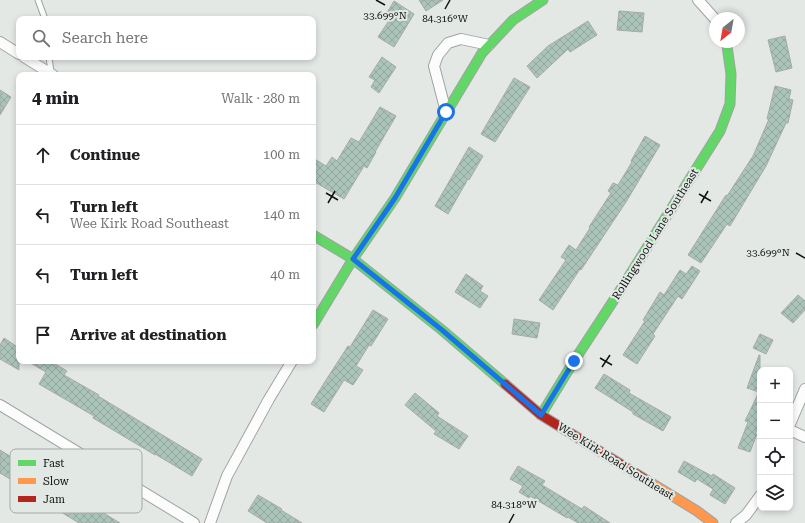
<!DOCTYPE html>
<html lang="en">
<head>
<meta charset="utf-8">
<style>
  :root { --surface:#fff; --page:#f2f2f2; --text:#202124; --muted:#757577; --line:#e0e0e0 }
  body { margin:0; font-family:"Roboto Serif",serif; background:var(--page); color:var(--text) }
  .controls { position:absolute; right:12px; bottom:12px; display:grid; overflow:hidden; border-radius:8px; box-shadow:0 2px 6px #0003 }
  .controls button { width:36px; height:36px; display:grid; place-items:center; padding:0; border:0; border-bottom:1px solid var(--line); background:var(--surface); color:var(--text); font:20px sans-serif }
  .compass { position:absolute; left:709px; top:12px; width:36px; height:36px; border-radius:50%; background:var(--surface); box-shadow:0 2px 6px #0003; rotate:211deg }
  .stop { position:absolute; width:12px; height:12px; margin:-9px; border:3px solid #1a73e8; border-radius:50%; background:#fff }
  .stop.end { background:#1a73e8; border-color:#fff; box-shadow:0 1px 4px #0008 }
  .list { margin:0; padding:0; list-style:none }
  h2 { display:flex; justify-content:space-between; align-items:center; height:52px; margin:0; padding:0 16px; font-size:17px }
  h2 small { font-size:13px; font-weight:400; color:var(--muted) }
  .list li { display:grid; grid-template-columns:26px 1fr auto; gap:12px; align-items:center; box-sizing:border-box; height:60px; padding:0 16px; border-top:1px solid var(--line) }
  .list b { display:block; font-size:15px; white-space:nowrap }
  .list p { margin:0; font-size:13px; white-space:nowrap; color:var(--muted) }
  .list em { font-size:13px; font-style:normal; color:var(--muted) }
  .icon { flex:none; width:22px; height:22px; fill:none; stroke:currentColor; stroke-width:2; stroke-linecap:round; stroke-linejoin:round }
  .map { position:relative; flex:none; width:805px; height:523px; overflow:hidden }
  .search { position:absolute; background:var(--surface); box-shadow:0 2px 6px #0003; left:16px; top:16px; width:300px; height:44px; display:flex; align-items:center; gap:10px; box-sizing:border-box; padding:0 14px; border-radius:8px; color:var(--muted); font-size:15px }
  .panel { position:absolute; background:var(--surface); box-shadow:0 2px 6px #0003; left:16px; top:72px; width:300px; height:292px; border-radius:8px }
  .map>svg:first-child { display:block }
</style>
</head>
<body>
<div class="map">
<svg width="805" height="523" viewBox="0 0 805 523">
  <defs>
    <pattern id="building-cross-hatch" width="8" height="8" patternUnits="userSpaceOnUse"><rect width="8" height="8" fill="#abc4ba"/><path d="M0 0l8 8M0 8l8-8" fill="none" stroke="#92a89f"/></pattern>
  </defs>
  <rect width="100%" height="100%" fill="#e3e8e5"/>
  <path fill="url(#building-cross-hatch)" stroke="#a7aaa8" d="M419 0H443L426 11Z
    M394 1 414 14 394 47 378 37 390 19 385 16Z
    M619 11 644 13 642 32 617 30Z
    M588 21 597 35 570 52 568 49 537 78 527 66 548 46Z
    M785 36 792 68 776 72 768 40Z
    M382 57 396 67 379 93 371 87 375 80 369 77Z
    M514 78 530 87 495 142 481 134Z
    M775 86 791 90 789 99 793 100 788 123H786L766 166 730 226 727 224 701 263 688 255 726 195 727 196 753 156 769 119H767Z
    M0 90 11 97 0 115Z
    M380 107 396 116 375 152H376L367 168 364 166 344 199 313 181V158L326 166 332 157 337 161 351 138 359 142Z
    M645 136 660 145 626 202 581 270 580 269 553 310 539 300 566 260 561 257 569 245 576 250 590 228 589 227 611 193 608 191 613 183 618 185 632 162 631 161Z
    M469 147 483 156 469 180 468 179 448 214 435 206Z
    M692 266 700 271 682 299 678 296 653 334 655 336 637 364 623 355 645 321 643 320 660 292 664 295 680 270 686 274Z
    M466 274 483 286 480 291 488 296 480 308 455 292Z
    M798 295 805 301V310L793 323 781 313Z
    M373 310 388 319 371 346 369 345 356 366 363 370 353 385 344 380 324 412 311 404 326 380 348 346 350 347Z
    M514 319 540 323 537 338 512 334Z
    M760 334 773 340 766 354 753 348Z
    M4 338 19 348V370L0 359V345Z
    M759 355H760V422L755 434H757L750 452 738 448 748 422 745 421 759 392 747 388Z
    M27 361H50L67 371 64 375 99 395 98 396 202 459 192 476 155 454V455L93 418 94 416 39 384 46 372Z
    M604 374 630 390 629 393 671 417 663 431 633 414V412L595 388Z
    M415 393 439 413 437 416 468 436 459 449 434 434 436 431 405 405Z
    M0 450 67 491 120 523H79L56 509 20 486V485L0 473Z
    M684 461 712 476 713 474 735 488 725 504 710 495 713 489 697 479 695 482 678 472Z
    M518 466 545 481 542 485 582 509 584 506 610 523H578L568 517 567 518 530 496 529 498 519 492 523 486 510 479Z
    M258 495 282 509 281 510 302 523H267L248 511Z"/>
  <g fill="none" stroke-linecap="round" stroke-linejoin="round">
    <g stroke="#9fa3a1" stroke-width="7">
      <path id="lane" d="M38 0 45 19
        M49 57 51 72"/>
    </g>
    <g stroke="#9fa3a1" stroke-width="12">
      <path id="street" d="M698 0 715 19
        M0 42 19 54
        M24 57 53 75
        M446 112 434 66 438 55 448 43 461 39 489 45
        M0 405 194 523
        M790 424 805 389
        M790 430 805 437
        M210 523 227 476 269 399 292 361
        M736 523 746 515 760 496"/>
    </g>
    <g stroke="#9fa3a1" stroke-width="11">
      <path id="fast" d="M313 235 353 259 442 330 505 384
        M313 325 353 259 395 198 482 53 513 20 543 0
        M541 415 574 361 621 289 720 131 730 104 731 74 727 46 725 42"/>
    </g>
    <g stroke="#9fa3a1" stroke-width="11">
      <path id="slow" d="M648 481 697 511 713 523"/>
    </g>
    <g stroke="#9fa3a1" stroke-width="11">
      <path id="jam" d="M505 384 541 415 648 481"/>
    </g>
    <use href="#lane" stroke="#fbfcfb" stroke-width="5"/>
    <use href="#street" stroke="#fbfcfb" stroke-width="10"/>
    <use href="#fast" stroke="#63d668" stroke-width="9"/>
    <use href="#slow" stroke="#ff974d" stroke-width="9"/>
    <use href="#jam" stroke="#b3261e" stroke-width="9"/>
  </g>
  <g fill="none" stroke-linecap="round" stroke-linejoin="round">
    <path stroke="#1a73e8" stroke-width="5" d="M446 112 395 198 353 259 442 330 541 415 574 361"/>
  </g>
  <path fill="none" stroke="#111312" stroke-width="1.5" d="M376 0 385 5M445 9 450 0M326 193 338 200M699 194 711 201M328 203 335 191M701 203 708 191M796 253 805 258M600 358 612 365M602 367 610 355M509 523 514 514"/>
  <g text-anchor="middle" stroke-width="4" stroke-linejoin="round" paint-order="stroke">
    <g font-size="11" fill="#111312" stroke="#e2e9e5">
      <text transform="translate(655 234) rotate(-58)" y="4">Rollingwood Lane Southeast</text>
      <text transform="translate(616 461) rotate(32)" y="4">Wee Kirk Road Southeast</text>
    </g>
  </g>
  <rect x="10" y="449" width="132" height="64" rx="6" fill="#e2e9e5" stroke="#a3a9a6" stroke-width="1"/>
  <rect x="18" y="460" width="18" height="6" fill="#63d668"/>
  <rect x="18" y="478" width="18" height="6" fill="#ff974d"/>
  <rect x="18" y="496" width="18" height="6" fill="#b3261e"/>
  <g font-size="11" fill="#111312">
    <text x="43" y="467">Fast</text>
    <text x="43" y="485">Slow</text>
    <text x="43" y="503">Jam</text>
  </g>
  <g font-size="10" text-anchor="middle" fill="#111312" stroke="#e2e9e5" stroke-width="4" stroke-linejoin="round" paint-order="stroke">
    <text x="385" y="19">33.699°N</text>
    <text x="445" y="22">84.316°W</text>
    <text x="768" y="256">33.699°N</text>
    <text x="514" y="508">84.318°W</text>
  </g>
</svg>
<div class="controls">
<button>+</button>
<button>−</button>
<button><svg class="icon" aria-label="locate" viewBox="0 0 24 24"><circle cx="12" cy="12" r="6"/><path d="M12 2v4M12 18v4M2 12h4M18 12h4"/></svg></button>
<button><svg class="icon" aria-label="layers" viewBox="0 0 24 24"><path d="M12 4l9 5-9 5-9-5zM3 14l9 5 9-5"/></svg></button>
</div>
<svg class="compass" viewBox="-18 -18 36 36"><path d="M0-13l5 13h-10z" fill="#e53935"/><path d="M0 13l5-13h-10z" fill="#757577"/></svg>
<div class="stop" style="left:446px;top:112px"></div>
<div class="stop end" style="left:574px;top:361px"></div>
<div class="search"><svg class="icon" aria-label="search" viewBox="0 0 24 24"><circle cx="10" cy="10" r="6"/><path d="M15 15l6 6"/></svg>Search here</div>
<section class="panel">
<h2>4 min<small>Walk · 280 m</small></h2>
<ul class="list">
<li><svg class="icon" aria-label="ahead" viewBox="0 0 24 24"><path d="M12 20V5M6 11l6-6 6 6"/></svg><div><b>Continue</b></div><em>100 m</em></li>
<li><svg class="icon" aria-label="left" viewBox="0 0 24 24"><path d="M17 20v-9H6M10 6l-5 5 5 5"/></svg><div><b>Turn left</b><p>Wee Kirk Road Southeast</p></div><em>140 m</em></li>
<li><svg class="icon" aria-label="left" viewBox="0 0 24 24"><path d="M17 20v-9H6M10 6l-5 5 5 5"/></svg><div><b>Turn left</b></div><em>40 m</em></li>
<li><svg class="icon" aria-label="arrive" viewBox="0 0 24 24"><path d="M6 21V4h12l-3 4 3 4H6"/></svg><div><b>Arrive at destination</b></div></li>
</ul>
</section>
</div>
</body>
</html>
